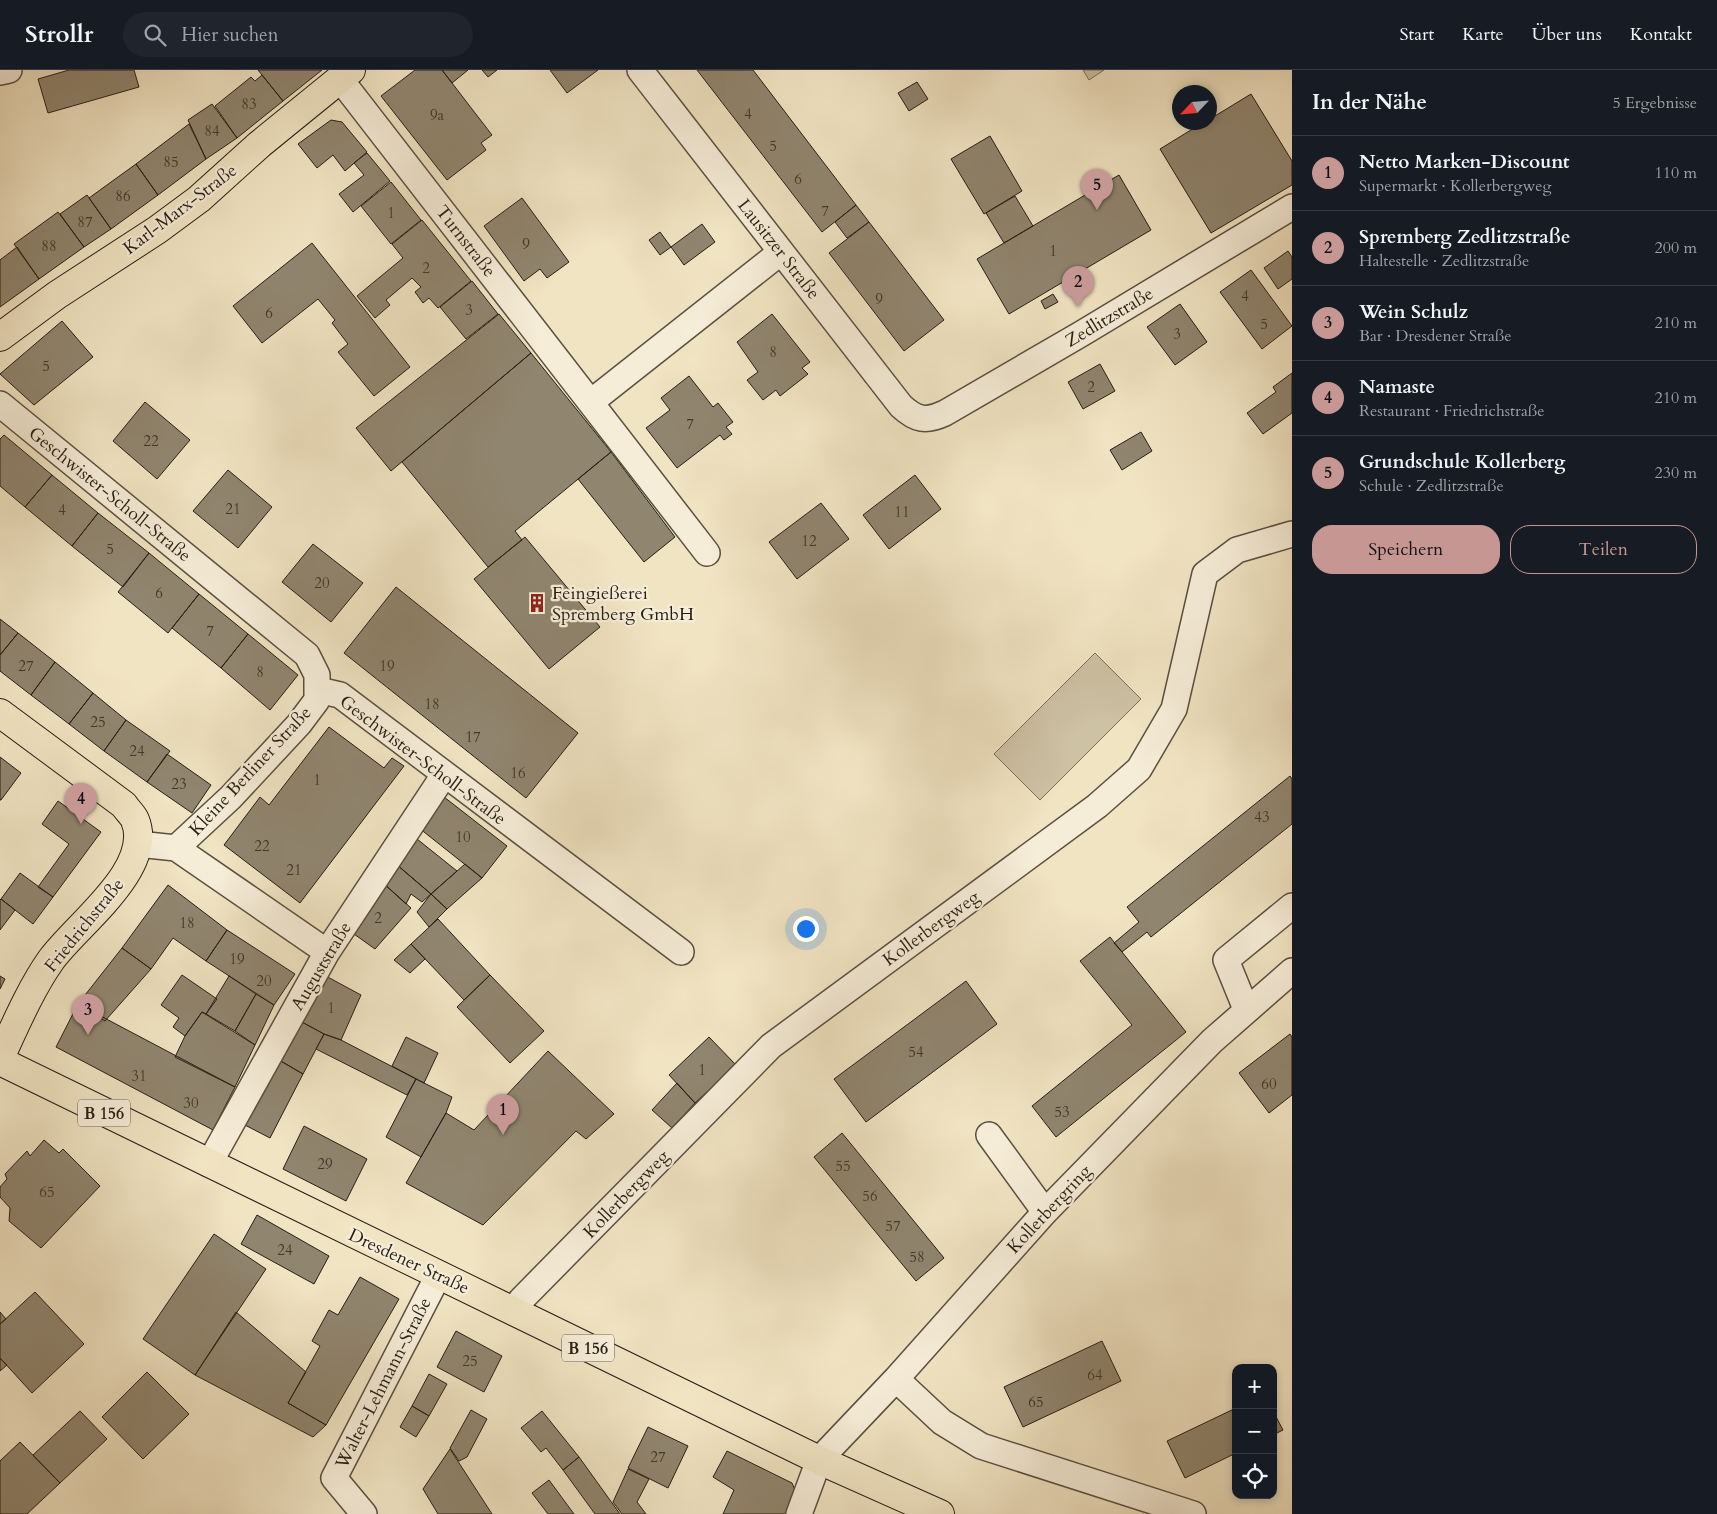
<!DOCTYPE html>
<html lang="de">
<head>
<meta charset="utf-8">
<style>
  :root { --surface:#171b24; --page:#20242c; --text:#f1f3f6; --muted:#9ea1a6; --line:#363941; --accent:#c59692 }
  body { margin:0; font-family:Cardo,serif; background:var(--page); color:var(--text) }
  .controls { position:absolute; right:15px; bottom:15px; display:grid; overflow:hidden; border-radius:10px; box-shadow:0 2px 8px #0003 }
  .controls button { width:45px; height:45px; display:grid; place-items:center; padding:0; border:0; border-bottom:1px solid var(--line); background:var(--surface); color:var(--text); font:25px sans-serif }
  .compass { position:absolute; left:1172px; top:15px; width:45px; height:45px; border-radius:50%; background:var(--surface); box-shadow:0 2px 8px #0003; rotate:244deg }
  .you { position:absolute; left:805px; top:858px; width:18px; height:18px; margin:-12px; border:4px solid #fff; border-radius:50%; background:#1a73e8; box-shadow:0 0 0 8px #1a73e833 }
  .badge { display:grid; place-items:center; width:32px; height:32px; border-radius:50%; background:var(--accent); color:#111; font-size:16px; font-weight:700 }
  .pin { position:absolute; translate:-50% -41px; filter:drop-shadow(0 1px 2px #0008) }
  .pin::after { content:''; position:absolute; top:26px; width:18px; height:15px; background:inherit; clip-path:polygon(0 0,100% 0,50% 100%) }
  .list { margin:0; padding:0; list-style:none }
  h2 { display:flex; justify-content:space-between; align-items:center; height:65px; margin:0; padding:0 20px; font-size:21px }
  h2 small { font-size:16px; font-weight:400; color:var(--muted) }
  .list li { display:grid; grid-template-columns:32px 1fr auto; gap:15px; align-items:center; box-sizing:border-box; height:75px; padding:0 20px; border-top:1px solid var(--line) }
  .list b { display:block; font-size:19px; white-space:nowrap }
  .list p { margin:0; font-size:16px; white-space:nowrap; color:var(--muted) }
  .list em { font-size:16px; font-style:normal; color:var(--muted) }
  .actions { display:flex; gap:10px; padding:15px 20px }
  .actions a { flex:1; padding:11px 0; border:1px solid var(--accent); border-radius:20px; text-align:center; font-size:18px; color:var(--accent) }
  .actions .main { background:var(--accent); color:#111 }
  .icon { flex:none; width:28px; height:28px; fill:none; stroke:currentColor; stroke-width:2; stroke-linecap:round; stroke-linejoin:round }
  .map { position:relative; flex:none; width:1292px; height:1444px; overflow:hidden }
  header { display:flex; align-items:center; gap:30px; box-sizing:border-box; height:70px; padding:0 25px; background:var(--surface); border-bottom:1px solid var(--line) }
  header strong { font-size:24px }
  nav { display:flex; gap:28px; margin-inline-start:auto; font-size:18px }
  .search { width:350px; height:45px; background:var(--page); display:flex; align-items:center; gap:12px; box-sizing:border-box; padding:0 18px; border-radius:28px; color:var(--muted); font-size:19px }
  main { display:flex }
  aside { flex:1; background:var(--surface) }
  .map>svg:first-child { display:block }
</style>
</head>
<body>
<header>
<strong>Strollr</strong>
<div class="search"><svg class="icon" aria-label="search" viewBox="0 0 24 24"><circle cx="10" cy="10" r="6"/><path d="M15 15l6 6"/></svg>Hier suchen</div>
<nav><a>Start</a><a>Karte</a><a>Über uns</a><a>Kontakt</a></nav>
</header>
<main>
<div class="map">
<svg width="1292" height="1444" viewBox="0 0 1292 1444">
  <rect width="100%" height="100%" fill="#f1e4c3"/>
  <filter id="stains"><feTurbulence type="fractalNoise" baseFrequency=".004" numOctaves="4"/><feColorMatrix values="0 0 0 0 .2 0 0 0 0 .09 0 0 0 0 .02 0 0 0 .5 -.17"/></filter>
  <radialGradient id="worn" r=".72"><stop offset=".6" stop-color="#630" stop-opacity="0"/><stop offset="1" stop-color="#630" stop-opacity=".3"/></radialGradient>
  <path fill="#cec2a5" stroke="#7a705d" d="M1083 0H1104L1089 10Z
    M1095 583 1141 629 1040 730 994 684Z"/>
  <path fill="#90856f" stroke="#261e15" d="M69 0H134L139 17 48 43 38 9Z
    M258 0H322L283 31Z
    M415 0H442L492 65 481 73 486 80 447 110 381 26Z
    M442 0H468L452 13Z
    M482 0H497L488 7Z
    M550 0H598L567 23Z
    M697 0H753L856 135 822 162Z
    M262 5 283 31 237 68 215 36 251 7 255 11Z
    M917 12 928 29 909 41 898 23Z
    M1251 24 1292 91V115L1211 163 1160 79 1204 52H1210V49Z
    M212 34 237 68 206 89 188 50Z
    M331 50 342 52 367 82 345 101 333 85 317 98 298 74Z
    M189 54 206 89 158 125 136 94Z
    M990 66 1022 121 984 144 951 89Z
    M367 83 390 111 353 142 339 124 364 105 354 93Z
    M136 94 158 125 111 159 89 128Z
    M1119 105 1151 160 1009 244 977 189Z
    M391 112 421 150 391 174 361 136Z
    M87 125 111 159 84 177 60 144Z
    M1015 126 1033 156 1004 173 986 143Z
    M522 128 569 192 547 208 540 199 524 211 484 156Z
    M856 135 869 152 847 168 835 152Z
    M58 142 84 177 39 209 14 174Z
    M422 150 471 211 438 238 429 228 423 233 415 222 421 217 412 208 386 230 390 235 375 248 357 226 403 188 392 174Z
    M869 152 944 250 904 281 829 183Z
    M702 154 715 172 684 195 671 177Z
    M660 162 671 177 660 185 649 170Z
    M312 173 410 297 374 326 338 282 348 274 332 253 335 250 318 229 262 273 233 236Z
    M17 177 39 209 0 237V190Z
    M1288 181 1292 187V209L1278 219 1264 198Z
    M1251 200 1292 256 1262 279 1220 222Z
    M472 211 498 244 466 269 440 237Z
    M1053 224 1058 232 1045 239 1041 231Z
    M1180 234 1207 272 1175 295 1147 257Z
    M499 244 531 283 391 401 356 358Z
    M772 244 810 292 802 298 808 304 780 326 776 320 763 330 747 310 758 302 737 272Z
    M62 251 93 287 34 335 0 304Z
    M531 283 611 382 515 461 522 470 488 497 402 392Z
    M1100 294 1115 321 1083 339 1068 312Z
    M1292 303V343L1263 364 1247 343 1276 322 1273 317Z
    M689 306 713 337 718 333 733 352 726 357 732 364 724 370 720 365 677 398 646 358 670 340 661 328Z
    M145 332 190 370 157 409 113 371Z
    M1141 362 1152 381 1122 400 1110 380Z
    M4 365 52 405 25 437 0 416V369Z
    M611 382 675 467 644 492 578 409Z
    M228 400 272 437 238 478 193 441Z
    M52 405 98 443 72 476 25 437Z
    M915 405 941 439 889 479 863 445Z
    M821 433 849 469 797 509 769 472Z
    M98 443 149 483 123 517 72 476Z
    M525 467 600 557 549 599 474 509Z
    M313 474 363 513 331 552 282 512Z
    M149 483 199 524 168 563 118 522Z
    M396 517 578 663 526 728 344 583Z
    M199 524 248 564 221 598 172 558Z
    M0 549 18 563 0 585Z
    M18 563 55 592 31 625 0 601V585Z
    M248 564 298 605 270 640 221 598Z
    M55 592 93 623 69 654 31 625Z
    M93 623 126 650 104 681 69 654Z
    M126 650 170 681 147 712 104 681Z
    M329 657 384 698 392 688 404 696 300 833 224 775 260 727 269 735Z
    M167 684 211 715 192 743 147 712Z
    M0 687 21 703 1 730H0Z
    M1290 706 1292 709V754L1151 867 1147 862 1122 882 1114 873 1139 852 1127 837Z
    M444 727 507 776 482 808 419 758Z
    M58 731 101 762 53 827 38 817 69 774 42 754Z
    M417 769 457 801 431 824 396 794Z
    M396 794 431 824 422 832 411 824 406 834 382 812Z
    M465 794 482 808 447 839 431 824Z
    M20 803 53 827 33 854 1 829Z
    M382 812 411 838 375 879 347 859Z
    M168 815 227 860 206 891 173 868 151 899 122 878Z
    M431 824 447 839 429 857 417 842Z
    M1 829 15 840 0 860V830Z
    M438 849 490 905 464 930 411 874Z
    M227 860 295 904 274 935 206 891Z
    M1110 867 1186 962 1056 1067 1032 1036 1132 955 1080 891Z
    M411 874 425 889 410 903 394 890Z
    M122 878 151 899 105 951 78 934Z
    M182 905 217 929 206 944 202 942 185 966 173 957 179 948 161 935Z
    M324 905 361 925 341 970 324 964 300 951Z
    M490 905 544 961 510 993 457 937Z
    M0 906 5 909 0 919Z
    M229 906 256 924 235 961 206 944Z
    M966 911 997 954 866 1052 834 1009Z
    M256 924 274 935 255 975 235 961Z
    M78 934 235 1017 213 1060 56 977Z
    M202 942 255 975 235 1017 175 987 185 966Z
    M300 951 324 964 303 1004 279 990Z
    M324 964 341 970 416 1009 407 1025 316 979Z
    M1290 964 1292 967V1025L1269 1043 1239 1003Z
    M406 967 438 983 424 1013 392 996Z
    M709 967 736 995 695 1033 669 1005Z
    M548 981 614 1044 586 1069 576 1061 483 1155 406 1113 446 1043 474 1060Z
    M279 990 303 1004 270 1068 243 1054Z
    M416 1009 452 1027 446 1043 421 1087 386 1067Z
    M677 1013 695 1033 672 1058 652 1040Z
    M304 1056 367 1089 346 1131 283 1099Z
    M842 1063 944 1188 916 1211 814 1087Z
    M44 1070 59 1083 63 1079 100 1116 41 1178 9 1151 10 1138 0 1127V1117L7 1109 5 1104 27 1081 30 1086Z
    M257 1145 329 1186 314 1214 241 1174Z
    M214 1164 266 1199 195 1305 143 1269Z
    M360 1207 399 1229 326 1355 288 1333 320 1276 312 1271 329 1240 338 1245Z
    M35 1222 84 1274 32 1323 0 1288V1254Z
    M0 1242 6 1249 0 1254Z
    M236 1242 306 1302 288 1333 326 1355 313 1367 195 1305Z
    M456 1261 502 1286 484 1322 437 1297Z
    M1102 1271 1121 1311 1023 1357 1004 1317Z
    M0 1288 7 1295 0 1301Z
    M147 1302 189 1344 143 1389 102 1347Z
    M429 1304 447 1314 429 1346 412 1336Z
    M412 1336 429 1346 416 1367 400 1357Z
    M1236 1338V1383L1185 1408 1167 1371Z
    M471 1340 487 1349 467 1387 459 1391 450 1378Z
    M80 1341 107 1369 60 1413 33 1385Z
    M542 1341 579 1387 563 1400 546 1378 541 1382 521 1358Z
    M1273 1341 1283 1360 1273 1365Z
    M648 1357 688 1376 668 1418 628 1398Z
    M20 1372 60 1413 27 1444H0V1391Z
    M450 1379 492 1444H438L423 1419Z
    M727 1381 792 1413 797 1425 787 1444H723L734 1420 713 1407Z
    M579 1387 620 1444H595L563 1400Z
    M628 1399 649 1409 637 1432 646 1444H622L613 1432Z
    M549 1410 574 1444H548L532 1423Z"/>
  <g fill="none" stroke-linecap="round" stroke-linejoin="round">
    <g stroke="#595040" stroke-width="28">
      <path id="minor" d="M640 0 901 336C916 350 926 352 945 343L1081 264 1292 137
        M0 2 9 0
        M340 9 707 483
        M591 332 781 182
        M0 334 307 585 317 605V630L299 654 231 727 176 778
        M318 620 340 625 681 882
        M138 774 176 778 327 882
        M1246 939 1226 890 1292 836
        M989 1065 1045 1142
        M209 1094 327 882 444 705
        M514 1242 521 1230 771 976 1097 736 1139 699 1174 639 1205 504 1237 480 1292 464
        M896 1309 942 1352 981 1376 1193 1444
        M364 1444 334 1408 439 1204
        M799 1444 819 1390 896 1309 1045 1142 1212 971 1292 901"/>
    </g>
    <g stroke="#261e15" stroke-width="30">
      <path id="major" d="M0 267 57 225 157 160 199 129 260 74 351 0
        M0 643 124 735C127 740 133 745 135 750 155 799 76 855 51 890 31 918 14 958 0 988
        M0 991 819 1390 940 1444"/>
    </g>
    <use href="#minor" stroke="#f6edd8" stroke-width="25"/>
    <use href="#major" stroke="#f1e4c3" stroke-width="28"/>
  </g>
  <defs>
    <g id="building-bare" transform="scale(1.5)"><path d="M-4-6H4V6H1V3H-1V6H-4ZM-2.5-4.3h1.7v1.8h-1.7ZM.8-4.3h1.7v1.8H.8ZM-2.5-1h1.7V.8h-1.7ZM.8-1h1.7V.8H.8Z" fill="#8f2418" stroke="#f6edd8" stroke-width="2.5" paint-order="stroke"/></g>
  </defs>
  <g fill-rule="evenodd">
    <use href="#building-bare" x="537" y="533"/>
  </g>
  <g text-anchor="middle" stroke-width="4.5" stroke-linejoin="round" paint-order="stroke">
    <g font-size="15" fill="#40382c">
      <text x="249" y="39">83</text>
      <text x="748" y="49">4</text>
      <text x="437" y="50">9a</text>
      <text x="212" y="66">84</text>
      <text x="773" y="81">5</text>
      <text x="171" y="97">85</text>
      <text x="798" y="114">6</text>
      <text x="123" y="131">86</text>
      <text x="825" y="146">7</text>
      <text x="391" y="148">1</text>
      <text x="85" y="157">87</text>
      <text x="526" y="179">9</text>
      <text x="49" y="181">88</text>
      <text x="1053" y="186">1</text>
      <text x="426" y="203">2</text>
      <text x="1245" y="231">4</text>
      <text x="879" y="234">9</text>
      <text x="469" y="245">3</text>
      <text x="269" y="248">6</text>
      <text x="1264" y="259">5</text>
      <text x="1177" y="269">3</text>
      <text x="773" y="287">8</text>
      <text x="46" y="301">5</text>
      <text x="1091" y="322">2</text>
      <text x="690" y="359">7</text>
      <text x="151" y="376">22</text>
      <text x="233" y="444">21</text>
      <text x="62" y="445">4</text>
      <text x="902" y="447">11</text>
      <text x="809" y="476">12</text>
      <text x="110" y="484">5</text>
      <text x="322" y="518">20</text>
      <text x="159" y="528">6</text>
      <text x="210" y="566">7</text>
      <text x="26" y="601">27</text>
      <text x="387" y="601">19</text>
      <text x="260" y="607">8</text>
      <text x="432" y="639">18</text>
      <text x="98" y="657">25</text>
      <text x="473" y="672">17</text>
      <text x="137" y="686">24</text>
      <text x="518" y="708">16</text>
      <text x="317" y="715">1</text>
      <text x="179" y="719">23</text>
      <text x="1262" y="752">43</text>
      <text x="463" y="772">10</text>
      <text x="262" y="781">22</text>
      <text x="294" y="805">21</text>
      <text x="378" y="853">2</text>
      <text x="187" y="858">18</text>
      <text x="237" y="894">19</text>
      <text x="264" y="916">20</text>
      <text x="331" y="943">1</text>
      <text x="916" y="987">54</text>
      <text x="702" y="1005">1</text>
      <text x="139" y="1011">31</text>
      <text x="1269" y="1019">60</text>
      <text x="191" y="1038">30</text>
      <text x="1062" y="1047">53</text>
      <text x="325" y="1099">29</text>
      <text x="843" y="1101">55</text>
      <text x="47" y="1127">65</text>
      <text x="870" y="1131">56</text>
      <text x="893" y="1161">57</text>
      <text x="285" y="1185">24</text>
      <text x="917" y="1192">58</text>
      <text x="470" y="1296">25</text>
      <text x="1095" y="1310">64</text>
      <text x="1036" y="1337">65</text>
      <text x="658" y="1392">27</text>
    </g>
    <g fill="#f6edd8" stroke="#645c50" stroke-width="1">
      <rect x="78" y="1029.5" width="52" height="27" rx="4"/>
      <rect x="562" y="1264.5" width="52" height="27" rx="4"/>
    </g>
    <g font-size="16" font-weight="bold" fill="#261e15">
      <text x="104" y="1049">B 156</text>
      <text x="588" y="1284">B 156</text>
    </g>
    <g font-size="18" fill="#261e15" stroke="#f6edd8">
      <text transform="translate(180 139) rotate(-37)" y="6">Karl-Marx-Straße</text>
      <text transform="translate(466 171) rotate(52)" y="6">Turnstraße</text>
      <text transform="translate(779 179) rotate(52)" y="6">Lausitzer Straße</text>
      <text transform="translate(1109 247) rotate(-31)" y="6">Zedlitzstraße</text>
      <text transform="translate(110 424) rotate(39)" y="6">Geschwister-Scholl-Straße</text>
      <text transform="translate(423 690) rotate(37)" y="6">Geschwister-Scholl-Straße</text>
      <text transform="translate(250 701) rotate(-47)" y="6">Kleine Berliner Straße</text>
      <text transform="translate(84 855) rotate(-51)" y="6">Friedrichstraße</text>
      <text transform="translate(931 858) rotate(-36)" y="6">Kollerbergweg</text>
      <text transform="translate(321 896) rotate(-59)" y="6">Auguststraße</text>
      <text transform="translate(626 1124) rotate(-46)" y="6">Kollerbergweg</text>
      <text transform="translate(1049 1139) rotate(-47)" y="6">Kollerbergring</text>
      <text transform="translate(409 1191) rotate(25)" y="6">Dresdener Straße</text>
      <text transform="translate(383 1313) rotate(-63)" y="6">Walter-Lehmann-Straße</text>
    </g>
    <g font-size="18" fill="#261e15" stroke="#f6edd8" text-anchor="start">
      <text x="552" y="529">Feingießerei<tspan x="552" dy="21">Spremberg GmbH</tspan></text>
    </g>
  </g>
  <rect width="100%" height="100%" filter="url(#stains)"/>
  <rect width="100%" height="100%" fill="url(#worn)"/>
</svg>
<div class="controls">
<button>+</button>
<button>−</button>
<button><svg class="icon" aria-label="locate" viewBox="0 0 24 24"><circle cx="12" cy="12" r="6"/><path d="M12 2v4M12 18v4M2 12h4M18 12h4"/></svg></button>
</div>
<svg class="compass" viewBox="-18 -18 36 36"><path d="M0-13l5 13h-10z" fill="#e53935"/><path d="M0 13l5-13h-10z" fill="#9ea1a6"/></svg>
<div class="you"></div>
<div class="pin badge" style="left:503px;top:1065px">1</div>
<div class="pin badge" style="left:1078px;top:237px">2</div>
<div class="pin badge" style="left:88px;top:965px">3</div>
<div class="pin badge" style="left:81px;top:754px">4</div>
<div class="pin badge" style="left:1097px;top:140px">5</div>
</div>
<aside>
<h2>In der Nähe<small>5 Ergebnisse</small></h2>
<ul class="list">
<li><span class="badge">1</span><div><b>Netto Marken-Discount</b><p>Supermarkt · Kollerbergweg</p></div><em>110 m</em></li>
<li><span class="badge">2</span><div><b>Spremberg Zedlitzstraße</b><p>Haltestelle · Zedlitzstraße</p></div><em>200 m</em></li>
<li><span class="badge">3</span><div><b>Wein Schulz</b><p>Bar · Dresdener Straße</p></div><em>210 m</em></li>
<li><span class="badge">4</span><div><b>Namaste</b><p>Restaurant · Friedrichstraße</p></div><em>210 m</em></li>
<li><span class="badge">5</span><div><b>Grundschule Kollerberg</b><p>Schule · Zedlitzstraße</p></div><em>230 m</em></li>
</ul>
<div class="actions"><a class="main">Speichern</a><a>Teilen</a></div>
</aside>
</main>
</body>
</html>
